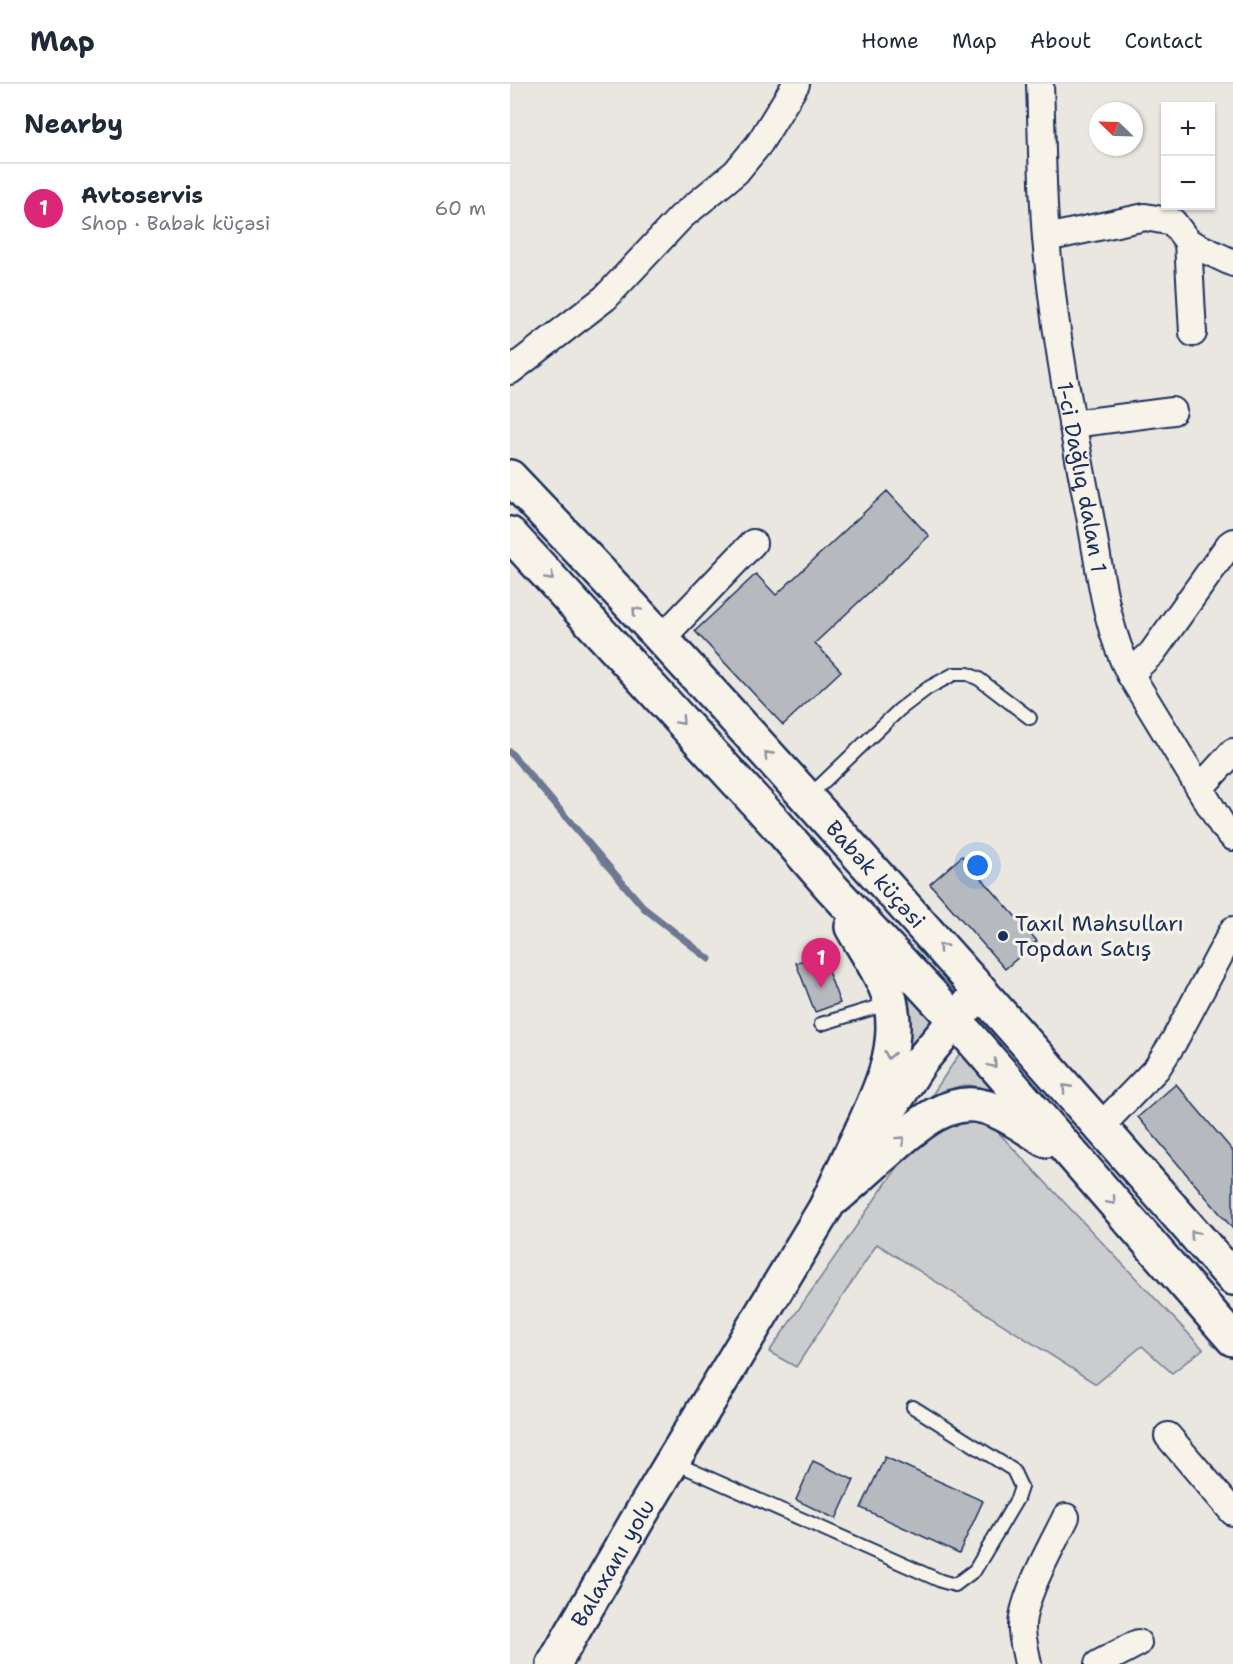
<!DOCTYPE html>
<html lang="en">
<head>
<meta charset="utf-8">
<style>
  :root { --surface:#fff; --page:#f2f2f3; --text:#1f2937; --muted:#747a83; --line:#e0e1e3; --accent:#db2777 }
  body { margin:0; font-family:"Shantell Sans",sans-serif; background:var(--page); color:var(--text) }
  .controls { position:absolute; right:18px; top:18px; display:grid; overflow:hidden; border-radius:0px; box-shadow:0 2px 4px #0004 }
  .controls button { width:54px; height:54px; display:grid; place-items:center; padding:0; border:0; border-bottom:2px solid var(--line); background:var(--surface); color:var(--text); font:30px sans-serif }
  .compass { position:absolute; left:579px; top:18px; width:54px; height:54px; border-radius:50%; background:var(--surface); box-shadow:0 2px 4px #0004; rotate:293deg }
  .you { position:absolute; left:468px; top:782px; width:21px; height:21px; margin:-15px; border:4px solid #fff; border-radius:50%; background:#1a73e8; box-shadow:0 0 0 9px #1a73e833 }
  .badge { display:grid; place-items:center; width:39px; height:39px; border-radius:50%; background:var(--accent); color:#fff; font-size:20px; font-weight:700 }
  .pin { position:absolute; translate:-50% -50px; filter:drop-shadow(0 2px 3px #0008) }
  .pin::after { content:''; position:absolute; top:32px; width:21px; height:18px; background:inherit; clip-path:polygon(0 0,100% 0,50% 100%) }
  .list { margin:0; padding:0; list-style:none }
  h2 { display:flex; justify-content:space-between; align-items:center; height:78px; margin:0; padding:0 24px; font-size:26px }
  h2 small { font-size:20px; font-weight:400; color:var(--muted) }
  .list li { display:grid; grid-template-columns:39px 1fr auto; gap:18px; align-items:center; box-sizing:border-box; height:90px; padding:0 24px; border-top:2px solid var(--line) }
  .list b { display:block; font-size:22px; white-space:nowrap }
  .list p { margin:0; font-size:20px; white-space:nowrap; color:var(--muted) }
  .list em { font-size:20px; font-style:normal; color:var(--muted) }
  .map { position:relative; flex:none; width:723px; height:1580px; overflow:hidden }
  header { display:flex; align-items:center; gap:36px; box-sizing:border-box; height:84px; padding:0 30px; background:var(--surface); border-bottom:2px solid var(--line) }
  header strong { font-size:28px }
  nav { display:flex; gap:33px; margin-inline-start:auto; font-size:21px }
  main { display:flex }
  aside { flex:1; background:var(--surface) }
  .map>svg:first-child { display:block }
</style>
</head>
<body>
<header>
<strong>Map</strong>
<nav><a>Home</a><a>Map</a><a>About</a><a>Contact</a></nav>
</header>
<main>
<aside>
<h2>Nearby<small></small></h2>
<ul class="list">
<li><span class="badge">1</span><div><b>Avtoservis</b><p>Shop · Babək küçəsi</p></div><em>60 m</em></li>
</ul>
</aside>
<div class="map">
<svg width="723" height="1580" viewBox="0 0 723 1580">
  <rect width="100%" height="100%" fill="#eae7e0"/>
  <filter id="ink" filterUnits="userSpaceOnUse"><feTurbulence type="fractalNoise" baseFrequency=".0167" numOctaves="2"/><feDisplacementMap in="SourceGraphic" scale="12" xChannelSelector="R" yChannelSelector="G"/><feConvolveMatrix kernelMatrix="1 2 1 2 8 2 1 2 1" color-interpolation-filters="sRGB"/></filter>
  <g filter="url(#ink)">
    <path fill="#cbcccd" stroke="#737e96" stroke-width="1.5" d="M382 892 425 937 396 974Z
      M452 966 499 1017C461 997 456 995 418 1017Z
      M461 1035 484 1044 693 1265 662 1289 632 1262 586 1300 367 1160 286 1283 259 1268 374 1102 399 1068 445 1036Z"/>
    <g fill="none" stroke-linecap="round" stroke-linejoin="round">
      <path stroke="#6d7892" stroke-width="7" d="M0 668 135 825 199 875"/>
    </g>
    <path fill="#b6babf" stroke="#1b2f5e" stroke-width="1.5" d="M377 407 419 452 305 559 331 587 273 641 185 547 246 490 266 511Z
      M452 772 527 857 495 885 420 800Z
      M311 869 330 919 305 928 286 879Z
      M666 1000 723 1067V1145L628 1033Z
      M375 1373 473 1417 449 1469 351 1424Z
      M303 1377 344 1396 326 1435 286 1416Z"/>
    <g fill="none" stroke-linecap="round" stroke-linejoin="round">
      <g stroke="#1b2f5e" stroke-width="16">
        <path id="service" d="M298 713 389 626 418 604 444 590H458L469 595 520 634
          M311 940 380 919
          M163 1378 431 1497 445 1501 465 1486 507 1415 511 1403 503 1386 403 1323"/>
      </g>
      <g stroke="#1b2f5e" stroke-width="30">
        <g id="minor">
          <path id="s1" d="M530 0C532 51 532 103 536 154 544 248 562 340 580 432 590 485 595 542 620 590L712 741 723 753"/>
          <path d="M536 154 635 133 663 138 678 158 683 249"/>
          <path d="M678 158 723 179"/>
          <path d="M0 287 95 214 171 133 226 88 249 60 286 0"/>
          <path d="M562 340 663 327"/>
          <path d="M152 554 243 459"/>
          <path d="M620 590 642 569 719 461 723 458"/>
          <path d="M690 704 723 668"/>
          <path d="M590 1043 647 984 664 957 723 846"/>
          <path d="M658 1352 723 1428"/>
          <path d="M518 1580C516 1569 513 1558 512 1547 510 1516 542 1462 556 1433"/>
          <path d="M588 1580 628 1559"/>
        </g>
      </g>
      <g stroke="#1b2f5e" stroke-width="38">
        <g id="secondary">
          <path id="s2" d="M44 1580 129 1433 316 1123 411 977 445 936 471 907"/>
        </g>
      </g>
      <g stroke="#1b2f5e" stroke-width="38">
        <g id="primary">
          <path id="s3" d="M0 393C51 447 102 500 152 555 346 765 535 979 723 1194"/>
          <path d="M0 450 267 741 320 802 445 936 723 1255"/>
          <path d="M326 1113C341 1100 356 1087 371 1073 399 1049 435 1011 475 1023 497 1029 517 1045 536 1056"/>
          <path d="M316 1123C327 1099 338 1075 349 1052 368 1011 390 967 381 921 377 897 354 865 342 843"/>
        </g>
      </g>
      <use href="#service" stroke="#f7f3e8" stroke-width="12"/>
      <use href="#minor" stroke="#f7f3e8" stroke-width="26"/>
      <use href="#secondary" stroke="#f7f3e8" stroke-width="33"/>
      <use href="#primary" stroke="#f7f3e8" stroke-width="33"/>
    </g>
    <defs><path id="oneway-chevron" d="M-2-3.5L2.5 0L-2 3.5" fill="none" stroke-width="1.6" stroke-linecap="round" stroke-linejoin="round" transform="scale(1.5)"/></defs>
    <g stroke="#8991a3">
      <use href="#oneway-chevron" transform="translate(40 493) rotate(47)"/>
      <use href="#oneway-chevron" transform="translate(126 527) rotate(-133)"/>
      <use href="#oneway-chevron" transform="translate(171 637) rotate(47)"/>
      <use href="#oneway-chevron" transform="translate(258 671) rotate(-132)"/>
      <use href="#oneway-chevron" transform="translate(432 863) rotate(-132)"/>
      <use href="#oneway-chevron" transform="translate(379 971) rotate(101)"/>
      <use href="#oneway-chevron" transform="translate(483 980) rotate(49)"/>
      <use href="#oneway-chevron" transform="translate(556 1004) rotate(-132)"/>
      <use href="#oneway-chevron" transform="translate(391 1056) rotate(-42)"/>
      <use href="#oneway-chevron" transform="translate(602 1117) rotate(49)"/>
      <use href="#oneway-chevron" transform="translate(684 1150) rotate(-131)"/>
    </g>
  </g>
  <circle fill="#1b2f5e" stroke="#f7f3e8" stroke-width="2" cx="493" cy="852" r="6"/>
  <g text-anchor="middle" stroke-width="6" stroke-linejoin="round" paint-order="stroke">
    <g font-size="22" fill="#1b2f5e" stroke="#f7f3e8">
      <text dy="8" stroke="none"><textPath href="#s1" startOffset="396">1-ci Dağlıq dalan 1</textPath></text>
      <text dy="8" stroke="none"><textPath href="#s3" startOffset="540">Babək küçəsi</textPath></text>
      <text dy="8" stroke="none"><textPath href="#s2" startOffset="117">Balaxanı yolu</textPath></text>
    </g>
    <g font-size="22" fill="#1b2f5e" stroke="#f7f3e8" text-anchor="start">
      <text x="505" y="847">Taxıl Məhsulları<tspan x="505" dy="25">Topdan Satış</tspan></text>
    </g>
  </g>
</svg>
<div class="controls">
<button>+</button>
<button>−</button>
</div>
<svg class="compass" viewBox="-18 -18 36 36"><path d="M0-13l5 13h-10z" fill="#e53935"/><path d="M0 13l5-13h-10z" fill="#747a83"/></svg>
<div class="you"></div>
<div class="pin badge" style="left:311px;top:904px">1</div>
</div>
</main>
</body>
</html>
